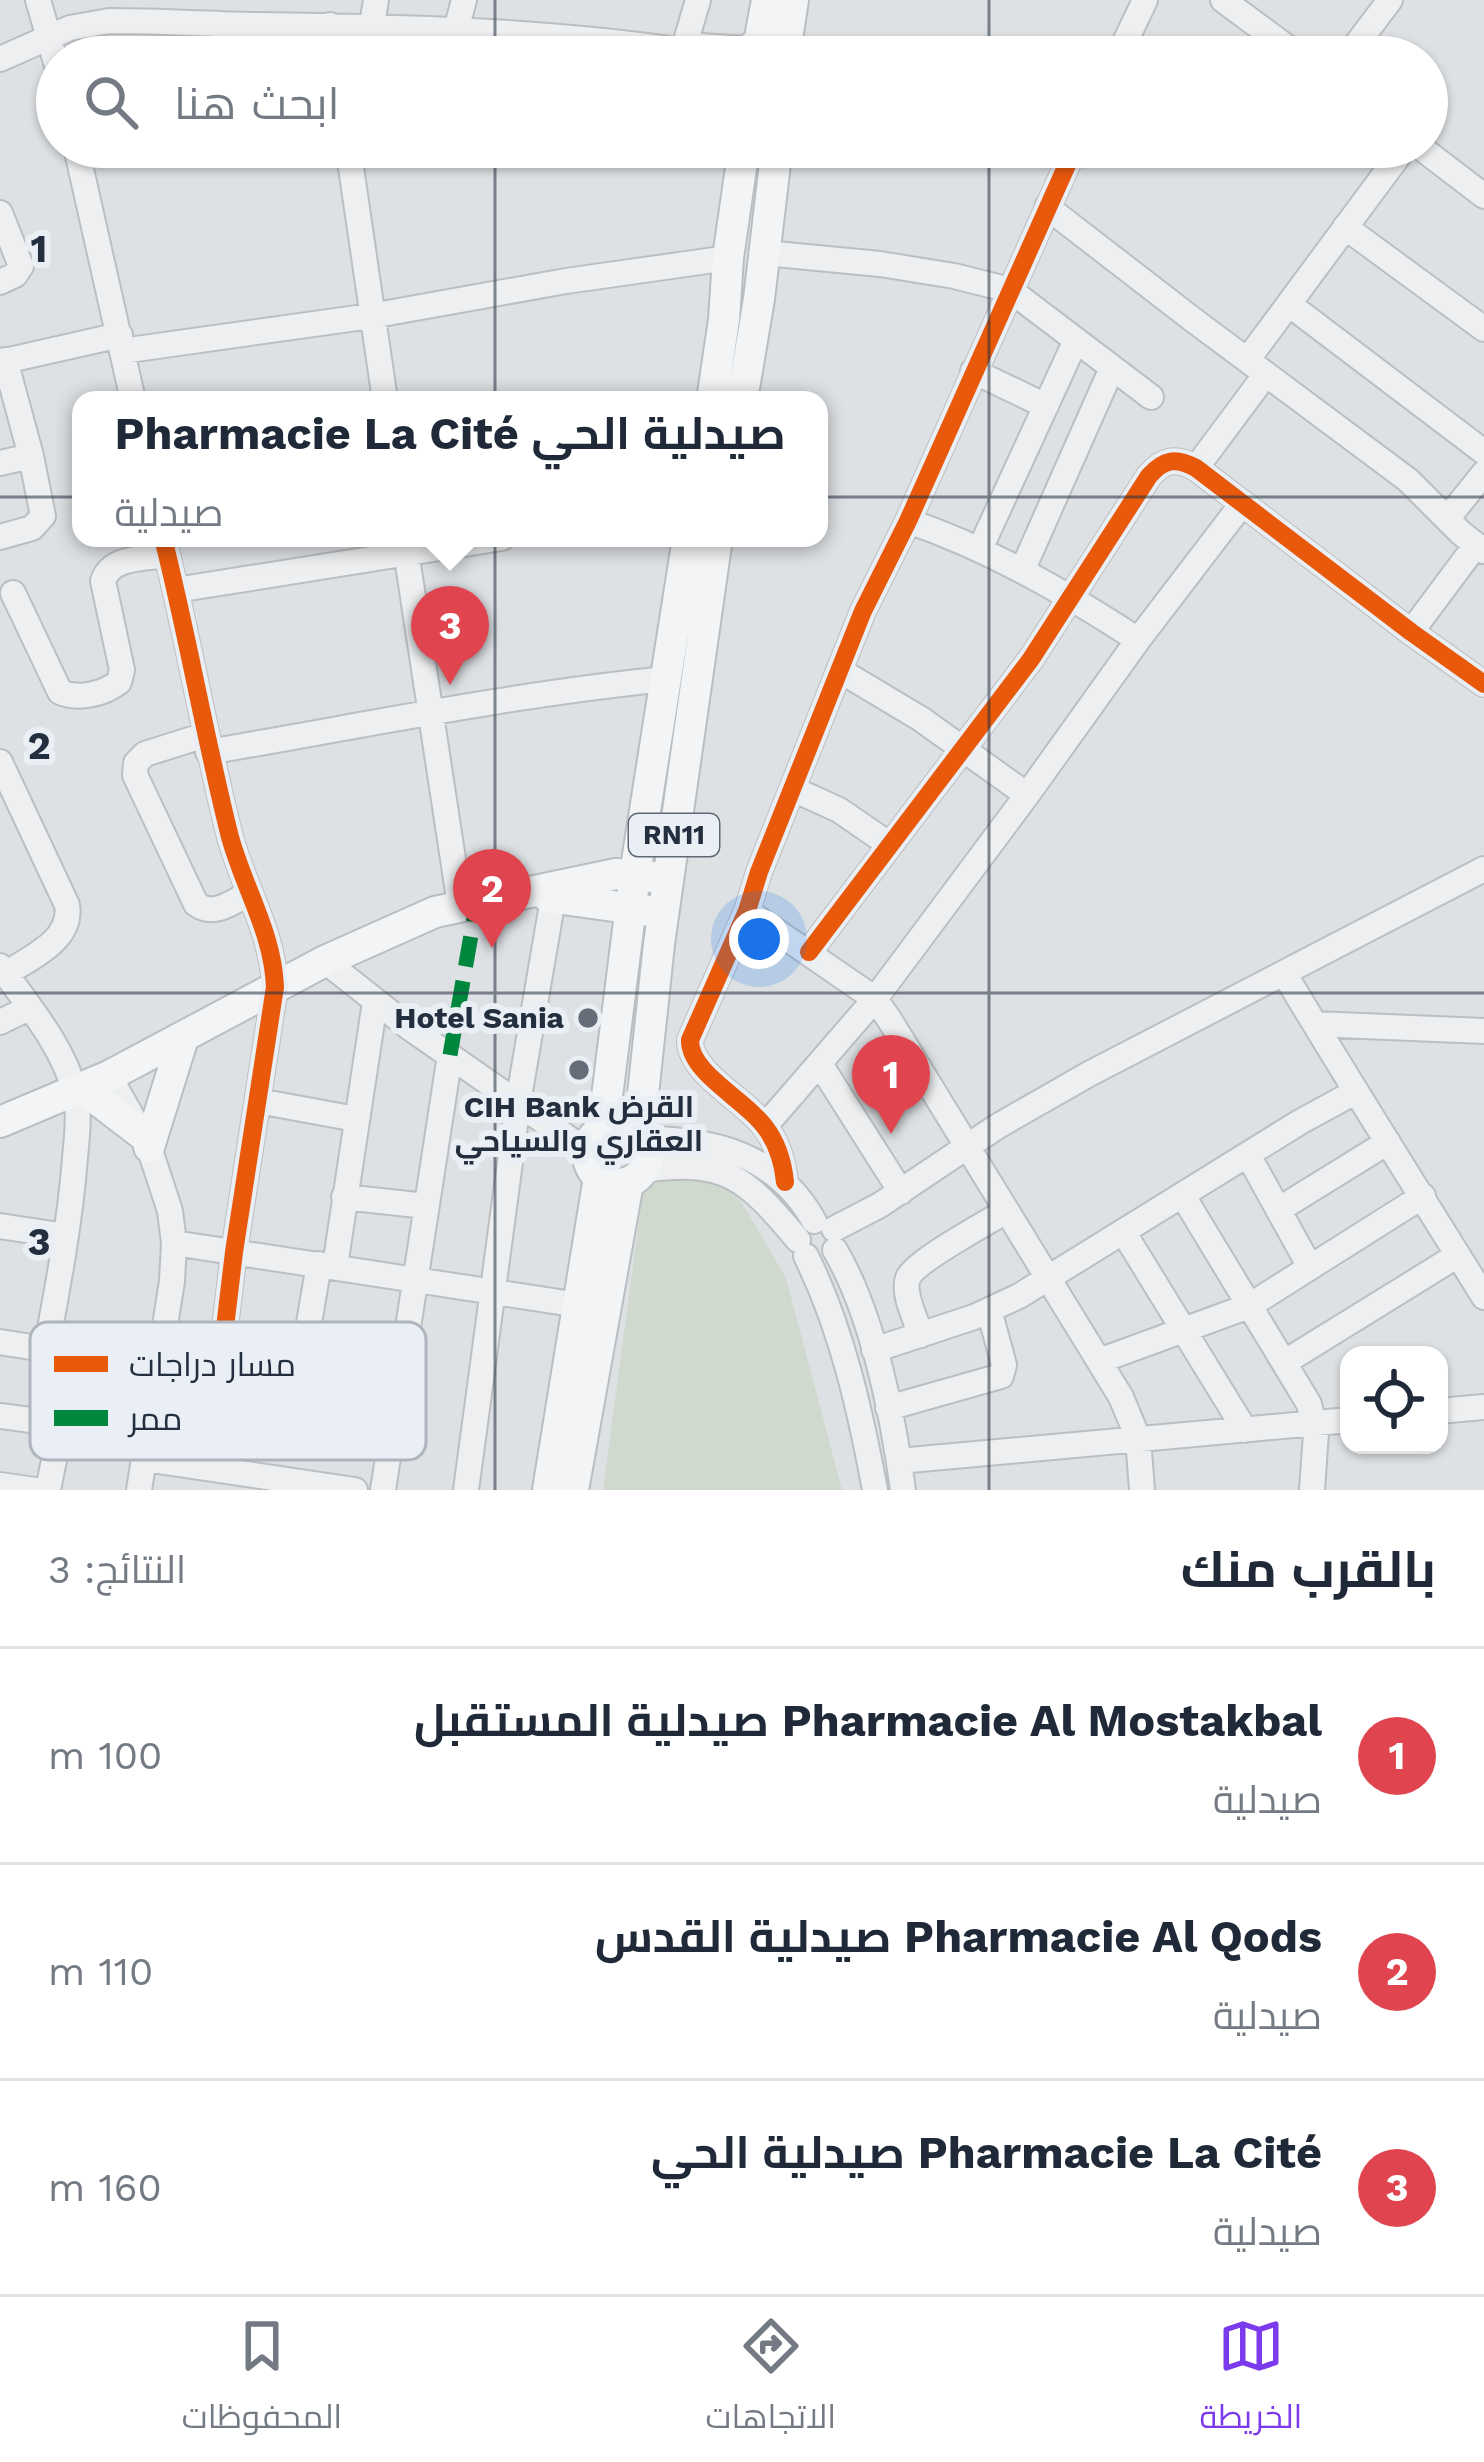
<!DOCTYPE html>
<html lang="ar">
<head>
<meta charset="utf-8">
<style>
  :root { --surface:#fff; --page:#f6f6f7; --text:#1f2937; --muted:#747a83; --line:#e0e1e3; --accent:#7c3aed }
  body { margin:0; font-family:"Work Sans",Cairo,sans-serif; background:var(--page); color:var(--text); direction:rtl }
  .controls { position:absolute; right:36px; bottom:36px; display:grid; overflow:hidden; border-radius:24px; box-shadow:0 3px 9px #0004 }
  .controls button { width:108px; height:108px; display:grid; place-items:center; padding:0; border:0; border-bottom:3px solid var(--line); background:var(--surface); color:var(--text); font:60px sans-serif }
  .you { position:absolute; left:759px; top:939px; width:42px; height:42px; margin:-30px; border:9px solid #fff; border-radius:50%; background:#1a73e8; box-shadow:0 0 0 18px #1a73e833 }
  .badge { display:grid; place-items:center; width:78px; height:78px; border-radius:50%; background:var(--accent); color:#fff; font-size:39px; font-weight:700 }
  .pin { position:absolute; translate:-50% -99px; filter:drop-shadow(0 3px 6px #0008) }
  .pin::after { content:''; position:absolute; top:63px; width:42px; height:36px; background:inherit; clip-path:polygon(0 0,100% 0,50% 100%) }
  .popup { position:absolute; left:72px; top:391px; width:756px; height:156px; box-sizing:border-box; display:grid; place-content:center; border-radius:24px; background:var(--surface); filter:drop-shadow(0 3px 9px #0005); font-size:39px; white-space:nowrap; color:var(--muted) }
  .popup b { font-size:45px; color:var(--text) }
  .popup::after { content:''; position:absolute; left:50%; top:100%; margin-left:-24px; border:24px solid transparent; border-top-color:var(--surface) }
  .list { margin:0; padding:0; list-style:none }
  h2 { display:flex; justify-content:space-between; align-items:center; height:156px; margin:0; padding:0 48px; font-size:51px }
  h2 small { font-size:39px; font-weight:400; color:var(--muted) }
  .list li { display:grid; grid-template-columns:78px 1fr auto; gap:36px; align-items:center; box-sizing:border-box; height:216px; padding:0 48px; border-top:3px solid var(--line) }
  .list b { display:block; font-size:45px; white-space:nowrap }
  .list p { margin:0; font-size:39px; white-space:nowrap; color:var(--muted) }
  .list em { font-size:39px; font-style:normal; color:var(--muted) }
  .icon { flex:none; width:66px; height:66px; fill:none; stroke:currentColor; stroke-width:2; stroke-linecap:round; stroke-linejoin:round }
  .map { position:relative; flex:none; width:1484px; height:1490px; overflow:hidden; direction:ltr }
  .search { position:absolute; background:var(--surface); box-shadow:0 3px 9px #0004; left:36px; right:36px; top:36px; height:132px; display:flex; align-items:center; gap:30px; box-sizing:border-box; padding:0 42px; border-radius:66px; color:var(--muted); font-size:45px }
  .sheet { height:804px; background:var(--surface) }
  nav { display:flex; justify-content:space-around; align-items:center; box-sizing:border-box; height:168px; border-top:3px solid var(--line); background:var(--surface); font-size:33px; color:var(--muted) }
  nav a { display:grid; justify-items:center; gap:6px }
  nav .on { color:var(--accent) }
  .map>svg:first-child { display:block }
</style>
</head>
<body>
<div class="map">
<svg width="1484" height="1490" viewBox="0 0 1484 1490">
  <rect width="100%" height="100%" fill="#dee1e4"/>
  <path fill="#cfd9cd" d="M671 1175 711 1178 741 1201 786 1278 842 1490H603L643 1191Z"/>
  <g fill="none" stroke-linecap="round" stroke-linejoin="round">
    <g stroke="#bcbfc2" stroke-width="28">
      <path id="minor" d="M38 0 57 66
        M1223 0 1300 57
        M330 25 335 57
        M372 25 376 0
        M456 30 464 0
        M690 57 683 51 700 46 748 49
        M1118 57 1145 0
        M1347 57 1390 0
        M0 59 70 28 109 21C159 21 208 24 258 25 400 27 543 30 683 51L698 0
        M76 147 133 400
        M348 147 385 400
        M1420 147 1484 196
        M1047 207 1192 319 1408 480 1461 533 1484 551
        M0 213 21 266 15 275 0 282
        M1345 227 1484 329
        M765 253 880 264 954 276 1010 290 1151 397
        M1290 305 1484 452
        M122 351 371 316 566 281 728 258
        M1248 359 1405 147
        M0 362 120 335
        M973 371 1046 406
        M0 463 31 456
        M1196 468 1266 374
        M1447 519 1484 473
        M908 521C990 549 1066 593 1138 640
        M0 537 32 528 43 516 31 456 5 360
        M163 538C188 637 205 738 230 837 244 888 273 933 275 987L234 1252 220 1369 225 1385 231 1391 239 1394 395 1415
        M404 538 460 905
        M980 549 1076 340
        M1022 571 1112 368
        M176 590 502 538
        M13 593 60 692C78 700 104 694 119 682L122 670 103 581C111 556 144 559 167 555
        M1411 632 1476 545
        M839 670 921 719 1027 795
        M205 735 145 754 136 763 135 775 196 904C213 917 232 903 249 893
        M208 752C361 726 513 694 667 679
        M0 762 67 905C73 940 30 958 5 974
        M793 789 839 810 890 845
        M747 911 875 999 889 1019 1121 1397 1138 1438 1142 1490
        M809 952 1031 659 1149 476C1164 459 1176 457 1196 468L1411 632 1484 684
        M325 961 410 1028 588 1152
        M0 966C27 1004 64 1047 75 1093 80 1114 77 1136 75 1158 70 1222 58 1286 46 1350
        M1284 973C1349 1082 1417 1189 1484 1297
        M0 1022 29 1008
        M1315 1024 1484 1031
        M820 1064 901 1192
        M109 1076 149 1147 170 1211 174 1243 172 1281 139 1490
        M258 1101 356 1119
        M765 1126 875 999 1027 795 1138 640 1242 504
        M644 1139C715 1139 777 1155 814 1221
        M1248 1155 1310 1267
        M644 1170C726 1158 747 1179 798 1240
        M785 1182C783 1162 778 1144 765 1127 746 1100 689 1073 690 1040L747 911 759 872 863 611 908 521 1075 147
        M1183 1196 1309 1404 1316 1433 1312 1490
        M344 1197 426 1206
        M1278 1210 1388 1142
        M0 1226 66 1236
        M834 1229 880 1205 998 1126 1089 1074 1484 869
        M1124 1233 1245 1430
        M174 1243 579 1305
        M835 1250C873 1315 893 1416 903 1490
        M806 1256C842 1329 860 1410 875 1490
        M335 1266 375 1002
        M921 1335C916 1320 902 1293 908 1278 915 1261 987 1223 1006 1211
        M0 1342 159 1367
        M161 1348 221 1357
        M874 1350 974 1317 1019 1296 1300 1122 1355 1092
        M1099 1361 1249 1306 1423 1196
        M1285 1362 1458 1255
        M296 1400 319 1264
        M888 1408 1001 1376 1004 1365 989 1310
        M1439 1411 1484 1407
        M0 1416 61 1424
        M144 1459 355 1490
        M899 1461 1349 1420
        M0 1485 35 1490
        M48 1490 75 1355
        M383 1490 450 1055
        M466 1490 518 1103 555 887"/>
    </g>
    <g stroke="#babec2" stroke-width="34">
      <path id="major" d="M759 43 767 0
        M786 46 793 0
        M740 57C758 38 780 38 798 57
        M712 400 724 320 728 258 744 147
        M742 400 759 299 777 147
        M548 897 649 911
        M82 1088 142 1134
        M0 1122 109 1076 325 961 435 912 616 874 667 878
        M588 1154a30 30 0 1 1 60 0a30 30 0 1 1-60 0Z
        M603 1128 635 874 688 538
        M639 1132 659 944 717 538
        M149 1147 183 1038
        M548 1490 599 1177
        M573 1490 628 1183"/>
    </g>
    <use href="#minor" stroke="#edeff1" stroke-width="24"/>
    <use href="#major" stroke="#f2f4f5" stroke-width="30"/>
    <path stroke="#00873e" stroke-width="15" stroke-dasharray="30 15" stroke-linecap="butt" d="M450 1055 477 901"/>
    <g stroke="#eaeff5" stroke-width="26">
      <path id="cycleway" d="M163 538C188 637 205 738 230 837 244 888 273 933 275 987L234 1252 220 1369 225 1385 231 1391 239 1394 395 1415
        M809 952 1031 659 1149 476C1164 459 1176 457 1196 468L1411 632 1484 684
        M785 1182C783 1162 778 1144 765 1127 746 1100 689 1073 690 1040L747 911 759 872 863 611 908 521 1075 147"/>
    </g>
    <use href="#cycleway" stroke="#e8590c" stroke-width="18"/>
  </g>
  <path fill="none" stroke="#232f3e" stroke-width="3" stroke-opacity="0.55" d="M495 0V57M989 0V57M495 147V1490M989 147V1490M0 497H1484M0 993H1484"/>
  <g fill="#646d78" stroke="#eaeff5" stroke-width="4.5">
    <circle cx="588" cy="1018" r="12"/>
    <circle cx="579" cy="1070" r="12"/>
  </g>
  <g text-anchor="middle" stroke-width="12" stroke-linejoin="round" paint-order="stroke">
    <rect fill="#eaeff5" stroke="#5f6975" stroke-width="3" x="629" y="814" width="90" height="42" rx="9"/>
    <g font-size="27" font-weight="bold" fill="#232f3e">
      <text x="674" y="844">RN11</text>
    </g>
    <g font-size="30" font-weight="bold" fill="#232f3e" stroke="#eaeff5" text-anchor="end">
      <text x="564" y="1028">Hotel Sania</text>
      <text x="579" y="1117" text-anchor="middle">CIH Bank القرض<tspan x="579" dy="34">العقاري والسياحي</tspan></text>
    </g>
  </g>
  <rect x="30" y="1322" width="396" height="138" rx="18" fill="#eaeff5" stroke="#aeb5be" stroke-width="3"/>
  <rect x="54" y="1356" width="54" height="16" fill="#e8590c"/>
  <rect x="54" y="1410" width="54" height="16" fill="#00873e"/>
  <g font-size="33" fill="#232f3e">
    <text x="129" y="1376">مسار دراجات</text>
    <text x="129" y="1430">ممر</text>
  </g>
  <g font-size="39" text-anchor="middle" font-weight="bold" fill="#232f3e" stroke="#eaeff5" stroke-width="12" stroke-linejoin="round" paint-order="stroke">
    <text x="39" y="262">1</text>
    <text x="39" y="759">2</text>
    <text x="39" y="1255">3</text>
  </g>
</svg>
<div class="controls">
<button><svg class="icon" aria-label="locate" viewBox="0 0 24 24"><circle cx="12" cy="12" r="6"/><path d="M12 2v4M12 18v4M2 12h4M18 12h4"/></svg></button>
</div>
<div class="you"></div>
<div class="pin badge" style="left:891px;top:1134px;background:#e0444e">1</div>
<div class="pin badge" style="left:492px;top:948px;background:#e0444e">2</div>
<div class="pin badge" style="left:450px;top:685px;background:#e0444e">3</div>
<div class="popup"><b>Pharmacie La Cité صيدلية الحي</b>صيدلية</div>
<div class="search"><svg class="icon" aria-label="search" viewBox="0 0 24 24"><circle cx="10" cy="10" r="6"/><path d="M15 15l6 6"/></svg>ابحث هنا</div>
</div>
<section class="sheet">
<h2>بالقرب منك<small>النتائج: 3</small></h2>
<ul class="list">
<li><span class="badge" style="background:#e0444e">1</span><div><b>Pharmacie Al Mostakbal صيدلية المستقبل</b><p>صيدلية</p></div><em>100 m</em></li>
<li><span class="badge" style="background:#e0444e">2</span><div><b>Pharmacie Al Qods صيدلية القدس</b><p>صيدلية</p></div><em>110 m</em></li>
<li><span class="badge" style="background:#e0444e">3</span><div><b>Pharmacie La Cité صيدلية الحي</b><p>صيدلية</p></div><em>160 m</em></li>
</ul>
</section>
<nav>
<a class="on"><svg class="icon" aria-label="map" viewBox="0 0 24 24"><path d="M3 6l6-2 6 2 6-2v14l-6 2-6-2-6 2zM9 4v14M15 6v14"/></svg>الخريطة</a>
<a><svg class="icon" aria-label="directions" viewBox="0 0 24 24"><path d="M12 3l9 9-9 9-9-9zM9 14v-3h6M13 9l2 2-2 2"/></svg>الاتجاهات</a>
<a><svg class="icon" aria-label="saved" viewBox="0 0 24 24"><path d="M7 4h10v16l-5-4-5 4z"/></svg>المحفوظات</a>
</nav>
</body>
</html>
